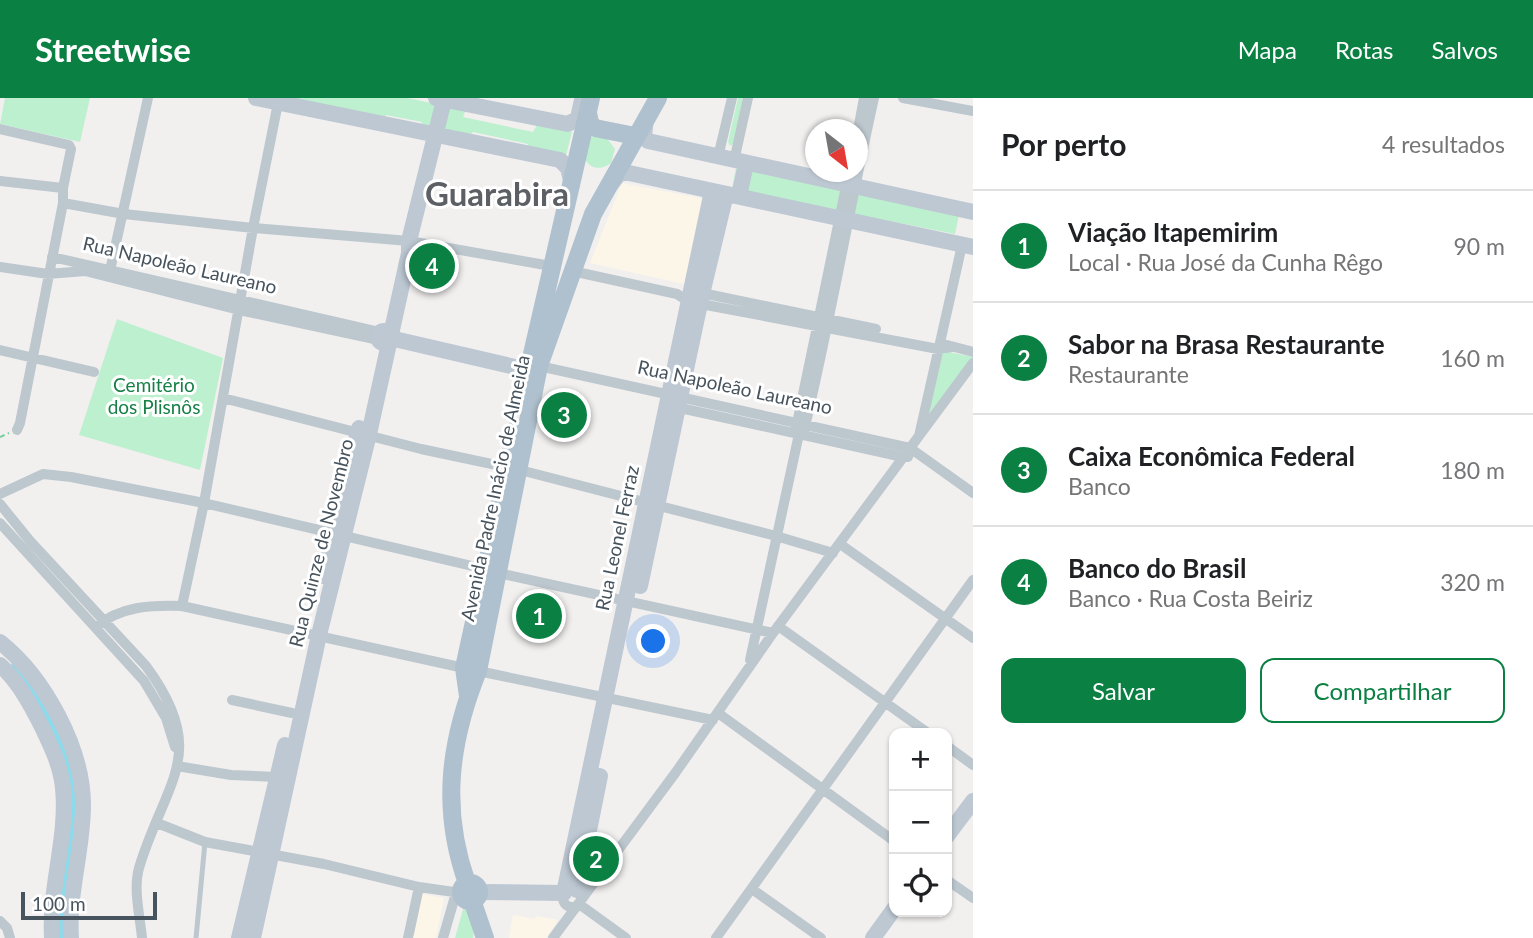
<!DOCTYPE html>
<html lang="pt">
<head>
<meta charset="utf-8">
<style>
  :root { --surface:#fff; --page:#f2f2f2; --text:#202124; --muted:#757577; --line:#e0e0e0; --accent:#0b8043 }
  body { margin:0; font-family:Lato,sans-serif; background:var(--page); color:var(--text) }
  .controls { position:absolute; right:21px; bottom:21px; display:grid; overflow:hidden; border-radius:14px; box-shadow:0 2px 5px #0004 }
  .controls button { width:63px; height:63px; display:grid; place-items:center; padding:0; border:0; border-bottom:2px solid var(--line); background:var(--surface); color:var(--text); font:35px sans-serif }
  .compass { position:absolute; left:805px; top:21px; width:63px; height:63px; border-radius:50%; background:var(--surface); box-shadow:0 2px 5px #0004; rotate:149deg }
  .scale { position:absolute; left:21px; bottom:18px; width:136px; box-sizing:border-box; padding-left:7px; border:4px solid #47535d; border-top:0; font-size:19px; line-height:24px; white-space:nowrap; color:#47535d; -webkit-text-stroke:5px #fff; paint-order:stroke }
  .you { position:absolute; left:654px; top:544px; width:24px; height:24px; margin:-18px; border:5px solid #fff; border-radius:50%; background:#1a73e8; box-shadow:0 0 0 10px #1a73e833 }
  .badge { display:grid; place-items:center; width:46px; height:46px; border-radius:50%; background:var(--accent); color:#fff; font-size:23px; font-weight:700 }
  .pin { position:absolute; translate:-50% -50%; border:4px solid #fff; box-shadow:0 2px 7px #0006 }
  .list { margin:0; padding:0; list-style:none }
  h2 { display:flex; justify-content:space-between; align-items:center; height:91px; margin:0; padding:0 28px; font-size:30px }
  h2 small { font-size:23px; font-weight:400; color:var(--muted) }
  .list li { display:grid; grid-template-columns:46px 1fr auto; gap:21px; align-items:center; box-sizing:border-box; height:112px; padding:0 28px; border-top:2px solid var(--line) }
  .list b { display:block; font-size:26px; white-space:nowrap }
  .list p { margin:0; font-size:23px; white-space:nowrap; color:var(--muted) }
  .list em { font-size:23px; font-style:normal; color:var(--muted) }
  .actions { display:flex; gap:14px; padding:21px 28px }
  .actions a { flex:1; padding:16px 0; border:2px solid var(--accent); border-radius:14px; text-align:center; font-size:24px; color:var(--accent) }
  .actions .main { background:var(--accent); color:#fff }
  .icon { flex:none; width:38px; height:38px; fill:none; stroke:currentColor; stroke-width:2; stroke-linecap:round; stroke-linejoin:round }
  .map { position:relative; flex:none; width:973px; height:840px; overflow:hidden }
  header { display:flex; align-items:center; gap:42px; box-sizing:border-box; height:98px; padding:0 35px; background:var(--accent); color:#fff }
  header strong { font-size:33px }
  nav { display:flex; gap:38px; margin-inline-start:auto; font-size:24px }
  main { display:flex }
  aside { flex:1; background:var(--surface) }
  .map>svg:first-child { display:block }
</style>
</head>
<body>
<header>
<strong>Streetwise</strong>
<nav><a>Mapa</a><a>Rotas</a><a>Salvos</a></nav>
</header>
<main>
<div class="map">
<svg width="973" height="840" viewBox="0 0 973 840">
  <rect width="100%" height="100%" fill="#f2efef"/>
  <path fill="#fcf6e9" d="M622 85 705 101 684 186 590 165Z
    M421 796 444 800 436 840H412Z
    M513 817 535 821 536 818 558 822 546 840H509Z"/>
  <path fill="#bdf0cf" d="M5 0H90L80 44 0 26Z
    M284 0H408L436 6 429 31 420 29 422 24 386 17 383 22Z
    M738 0H743L733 46 730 48 728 44Z
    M449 8 466 11 463 19 533 34 537 27 572 34 565 61 526 52 528 46 473 34 468 39 442 34Z
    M595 38 606 39 615 51 611 65C600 73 590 71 584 60L591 39Z
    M736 70 843 93 839 114 732 90Z
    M855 95 959 117 955 136 854 116Z
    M117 221 223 260 200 372 79 337Z
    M939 252 973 259V263L926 328Z
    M465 804 474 833 473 840H455Z"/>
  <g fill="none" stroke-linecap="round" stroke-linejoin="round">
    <path stroke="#8adced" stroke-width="10" d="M16 568 37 601 67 662 73 698V730L64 790 63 840"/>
    <path stroke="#75ce9f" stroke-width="2" stroke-dasharray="5 3.5" stroke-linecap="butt" d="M0 339 9 335"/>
    <path stroke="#bdc7ce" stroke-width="5" d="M196 840 205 744"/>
    <path stroke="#bdc7ce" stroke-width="10" d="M903 0 973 13
      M0 31 69 47 71 51 63 90V105L20 325 17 332
      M858 32 864 0
      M718 59 732 0
      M734 63 748 0
      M0 83 63 90
      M63 105 124 116 253 130 409 143 551 168
      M52 159 380 234
      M0 169 48 176 85 173 239 212 379 242
      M572 173 677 196 689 204 701 206 938 251 952 249
      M109 177 148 0
      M697 194 876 231
      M947 247 973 254
      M0 252 94 274
      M539 268 910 350 973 395
      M223 300 421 351 520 372 776 438 833 455
      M671 308 903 359H908
      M795 335 849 74
      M803 337C830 225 849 112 874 0
      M919 338 962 147
      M0 396 43 376 71 379 204 405 485 471
      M0 406 30 443 146 568C211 656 165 683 139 770 133 791 140 818 142 840
      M0 425 144 583 166 620 175 649
      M840 446 973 540
      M498 475 773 535
      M182 508 204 405 253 130 279 0
      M778 528 928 635
      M96 529C120 508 151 507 182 508L464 570
      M750 562 799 336
      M478 573 713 622
      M232 602 292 615
      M718 615 894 743
      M947 648 973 667
      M177 668 231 677 277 679
      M157 725 205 744 324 766 419 789 461 795
      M947 782 973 800
      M563 800a9 9 0 1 1 18 0a9 9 0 1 1-18 0Z
      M752 791 821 840
      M579 806 626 840
      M0 823 7 830 10 840
      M408 840 419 789
      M443 840 456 795
      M553 840 676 674 773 535 973 265
      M716 840 973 482"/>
    <path stroke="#bdc8d3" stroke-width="16" d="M256 0 560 62 568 70 572 87
      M436 0 568 26 578 20 582 2
      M646 20 644 39 648 43 973 114
      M611 86 620 75H629L973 149
      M739 98 746 66
      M378 239a6 6 0 1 1 12 0a6 6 0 1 1-12 0Z
      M390 240 528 272
      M323 478 359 330
      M640 488 702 196 726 96
      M0 544C44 579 83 650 83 707 83 752 68 795 71 840
      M0 567C18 583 31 607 42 629 51 648 61 668 63 690 68 740 49 788 52 840
      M947 738 973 703
      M577 792 600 678
      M478 794 564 795 712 93
      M239 840 285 647
      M253 840 319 537 369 336 409 155V143L444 2
      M873 840 894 811"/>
    <path stroke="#afc0ce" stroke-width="18" d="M588 15 590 25 595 30 635 38
      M529 269 591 0
      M468 598 464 570 516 331
      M467 785C441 712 449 645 478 573L539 268 593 116 658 0
      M461 794a9 9 0 1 1 18 0a9 9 0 1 1-18 0Z
      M472 802 485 840"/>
  </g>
  <g text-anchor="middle" stroke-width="6" stroke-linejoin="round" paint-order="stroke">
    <g font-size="19" fill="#47535d" stroke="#fff">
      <text transform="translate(180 167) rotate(13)" y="7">Rua Napoleão Laureano</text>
      <text transform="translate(735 289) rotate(12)" y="7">Rua Napoleão Laureano</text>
      <text transform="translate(495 390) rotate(-78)" y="7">Avenida Padre Inácio de Almeida</text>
      <text transform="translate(617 440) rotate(-78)" y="7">Rua Leonel Ferraz</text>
      <text transform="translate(321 445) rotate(-76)" y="7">Rua Quinze de Novembro</text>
    </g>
    <g font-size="19" fill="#168047" stroke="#fff">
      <text x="154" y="294">Cemitério<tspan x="154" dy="22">dos Plisnôs</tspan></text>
    </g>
    <g font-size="33" font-weight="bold" fill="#5c6064" stroke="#fff">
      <text x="497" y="108">Guarabira</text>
    </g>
  </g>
</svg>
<div class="controls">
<button>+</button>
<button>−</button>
<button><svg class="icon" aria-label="locate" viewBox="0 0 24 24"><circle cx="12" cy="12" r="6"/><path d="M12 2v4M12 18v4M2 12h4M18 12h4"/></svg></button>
</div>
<svg class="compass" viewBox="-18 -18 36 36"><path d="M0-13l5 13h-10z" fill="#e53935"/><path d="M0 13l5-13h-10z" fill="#757577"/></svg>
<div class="scale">100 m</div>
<div class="you"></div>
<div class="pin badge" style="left:539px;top:518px">1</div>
<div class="pin badge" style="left:596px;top:761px">2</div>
<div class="pin badge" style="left:564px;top:317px">3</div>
<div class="pin badge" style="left:432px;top:168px">4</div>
</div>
<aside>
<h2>Por perto<small>4 resultados</small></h2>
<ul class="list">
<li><span class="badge">1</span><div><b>Viação Itapemirim</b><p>Local · Rua José da Cunha Rêgo</p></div><em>90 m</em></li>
<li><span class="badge">2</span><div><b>Sabor na Brasa Restaurante</b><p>Restaurante</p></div><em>160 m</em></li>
<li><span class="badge">3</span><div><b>Caixa Econômica Federal</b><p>Banco</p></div><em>180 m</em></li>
<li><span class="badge">4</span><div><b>Banco do Brasil</b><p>Banco · Rua Costa Beiriz</p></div><em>320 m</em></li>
</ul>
<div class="actions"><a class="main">Salvar</a><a>Compartilhar</a></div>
</aside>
</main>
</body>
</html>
